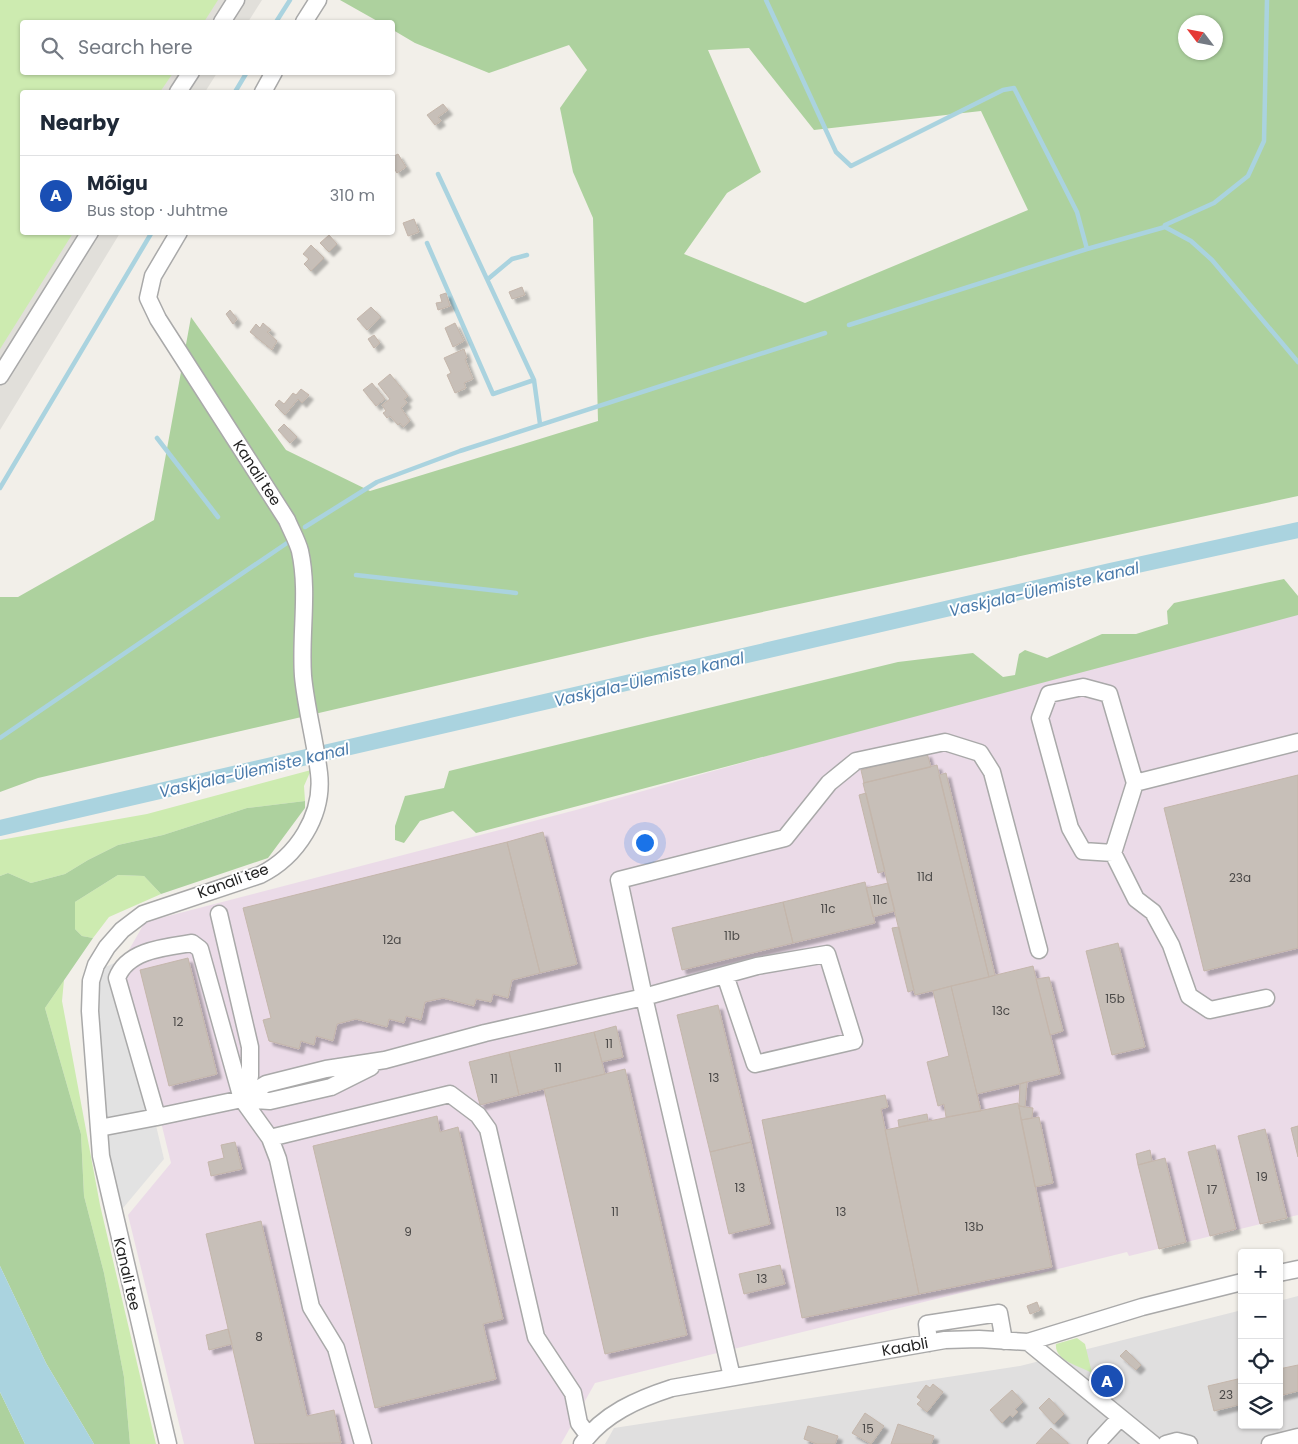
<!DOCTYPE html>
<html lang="en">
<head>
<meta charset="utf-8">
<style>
  :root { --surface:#fff; --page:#f6f6f7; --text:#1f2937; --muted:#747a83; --line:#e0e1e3; --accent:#d40000 }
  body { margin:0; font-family:Poppins,sans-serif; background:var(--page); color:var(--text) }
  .controls { position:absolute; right:15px; bottom:15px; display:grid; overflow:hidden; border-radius:5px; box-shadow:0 1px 4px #0004 }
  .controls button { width:45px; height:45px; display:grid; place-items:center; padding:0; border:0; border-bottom:1px solid var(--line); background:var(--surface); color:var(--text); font:25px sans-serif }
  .compass { position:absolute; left:1178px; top:15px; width:45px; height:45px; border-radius:50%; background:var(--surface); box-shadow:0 1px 4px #0004; rotate:302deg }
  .you { position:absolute; left:644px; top:842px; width:18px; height:18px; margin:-12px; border:4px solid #fff; border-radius:50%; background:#1a73e8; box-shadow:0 0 0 8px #1a73e833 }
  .badge { display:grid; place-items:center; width:32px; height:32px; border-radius:50%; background:var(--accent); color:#fff; font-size:16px; font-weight:700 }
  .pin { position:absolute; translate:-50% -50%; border:2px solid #fff; box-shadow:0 1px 5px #0006 }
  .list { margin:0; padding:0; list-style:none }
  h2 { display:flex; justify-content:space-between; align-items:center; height:65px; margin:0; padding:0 20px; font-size:21px }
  h2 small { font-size:16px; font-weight:400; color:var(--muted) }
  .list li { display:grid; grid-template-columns:32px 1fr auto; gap:15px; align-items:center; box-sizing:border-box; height:80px; padding:0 20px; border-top:1px solid var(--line) }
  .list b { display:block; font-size:19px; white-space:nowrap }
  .list p { margin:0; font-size:16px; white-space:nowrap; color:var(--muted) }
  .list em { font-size:16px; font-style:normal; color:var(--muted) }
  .icon { flex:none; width:28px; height:28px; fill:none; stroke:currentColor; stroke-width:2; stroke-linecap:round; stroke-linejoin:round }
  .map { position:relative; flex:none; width:1298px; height:1444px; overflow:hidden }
  .search { position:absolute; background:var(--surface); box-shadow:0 1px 4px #0004; left:20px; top:20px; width:375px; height:55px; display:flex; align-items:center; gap:12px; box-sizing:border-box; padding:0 18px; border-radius:5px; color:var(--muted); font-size:19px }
  .panel { position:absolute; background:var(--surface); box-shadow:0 1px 4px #0004; left:20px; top:90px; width:375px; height:145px; border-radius:5px }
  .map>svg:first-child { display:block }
</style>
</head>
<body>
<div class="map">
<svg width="1298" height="1444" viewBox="0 0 1298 1444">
  <defs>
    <filter id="shadow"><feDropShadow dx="4.5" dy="4.5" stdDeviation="1" flood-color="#0004"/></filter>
  </defs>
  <rect width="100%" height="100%" fill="#f2efe9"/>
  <path fill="#e0dfdf" d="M1298 1296V1444H605L614 1428 1020 1366 1242 1310V1425H1279V1301Z"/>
  <path fill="#ebdbe8" d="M1298 612V1215L1129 1256 1127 1252 595 1383 561 1444H184L128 1215 171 1163 122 962 145 922 576 810 1172 641Z"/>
  <path fill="#e1dfda" d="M0 0H262L248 22H22V72L217 73 205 92H22V232L120 233 0 430Z"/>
  <path fill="#cdebb0" d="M0 0H218L204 22H22V72L173 73 160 92H22V232L73 233 0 349Z
    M311 770 304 786 305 801 247 808 163 835 118 845 88 860 65 874 31 883 8 873 0 876V840L147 814Z
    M118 875 144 876 161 894 109 917 93 938 82 936 75 929V902Z
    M64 980 62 1001 100 1205 156 1444H130L124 1377 104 1273 84 1196 81 1134 45 1008Z
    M1077 1338 1085 1344 1092 1373C1080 1366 1054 1361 1056 1344Z"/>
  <path fill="#add19e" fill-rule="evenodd" d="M340 0H1298V496L647 637 38 778 0 792V597H18L154 520 191 317 286 450 370 491 598 421 593 218 573 172 560 108 587 70 569 45 489 73 415 43 393 30 392 22H379ZM1186 22H1216V52H1186ZM749 48 814 130 981 111 1028 210 805 303 684 254 727 193 761 172 708 50Z
    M1284 579 1298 596V615L476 833 453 811 420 821 404 843 395 840V826L405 796 444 788 449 771 898 662 973 653 1003 677 1015 675 1019 654 1025 650 1047 658 1102 634H1136L1168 624 1167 611 1174 603Z
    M305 801V808L268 858 161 894 144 876 118 875 75 902V929L82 936 93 938 45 1008 81 1134 84 1196 104 1273 124 1377 130 1444H94L46 1363 0 1266V876L8 873 31 883 65 874 88 860 118 845 163 835 247 808Z
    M0 1392 25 1444H0Z"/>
  <path fill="#e2e2e2" d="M117 962 164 1159 118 1214 105 1157 97 1052 98 980 105 967Z"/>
  <path fill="#aad3df" d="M0 1266 46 1363 94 1444H25L0 1392Z"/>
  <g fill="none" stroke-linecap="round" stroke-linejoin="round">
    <path stroke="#aad3df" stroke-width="4.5" d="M766 0 836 152 851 166 1003 90 1014 88 1077 212 1087 249 1165 227 1191 241 1212 260 1298 362
      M276 22 290 0
      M235 92 247 72
      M438 174 534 380 540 424
      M1165 225 1214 203 1248 176 1264 141 1267 0
      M427 243 493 394 534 380
      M488 279 512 259 527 255
      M849 325 1087 249
      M157 438 218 517
      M0 488 152 232
      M305 527 377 482 460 451 825 333
      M356 575 516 593
      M0 738 287 543"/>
    <path stroke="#aad3df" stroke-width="16" d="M0 828 1110 571 1298 530"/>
  </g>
  <path fill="#c7bfb8" stroke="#c4b6ab" filter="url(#shadow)" d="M443 104 448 110 438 117 441 121 435 125 427 115Z
    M398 154 406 167 397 173 392 165V157Z
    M414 219 419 232 408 236 403 223Z
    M329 235 337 244 329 252 320 243Z
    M311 245 324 258 311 271 304 264 309 259 303 254Z
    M522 287 525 295 512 299 509 292Z
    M446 293 450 306 438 310 436 303 442 302 440 295Z
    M371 307 381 317 367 330 357 319Z
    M230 310 237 319 233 324 226 314Z
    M263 323 271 330 267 332 277 341 272 350 250 332 256 324 260 328Z
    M455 323 464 341 453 347 445 328Z
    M374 335 380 343 374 348 368 339Z
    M464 349 467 358 465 359 473 379 464 383 466 388 455 393 447 375 451 373 444 358Z
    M390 374 408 396 404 399 407 403 401 408 410 421 403 427 400 423 398 425 390 416 387 418 383 413 386 411 382 405 390 399 378 384Z
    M372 383 385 399 376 406 363 390Z
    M301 389 309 395 302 403 298 399 285 415 275 405 279 400 284 404 293 393 296 395Z
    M284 424 297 437 290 443 278 430Z
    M927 753 931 767 864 783 861 770Z
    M937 765 989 977 915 995 863 783Z
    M946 773 995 975 989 977 939 775Z
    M1298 775V948L1204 971 1164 808Z
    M866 793 885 871 878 873 859 795Z
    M543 832 577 964 540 973 507 842Z
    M507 842 540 973 512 980 508 998 493 994 491 1002 476 999 474 1006 443 998 425 1002 421 1020 406 1016 404 1023 389 1019 387 1027 356 1019 337 1024 333 1041 316 1036 314 1045 301 1041 299 1049 269 1041 263 1020 271 1018 243 908Z
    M865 882 875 923 793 943 783 902Z
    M888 883 895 911 873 917 866 888Z
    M783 902 793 943 682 970 672 928Z
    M899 927 914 990 908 992 892 928Z
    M1118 943 1145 1047 1112 1055 1086 951Z
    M188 958 217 1074 169 1086 140 970Z
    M1033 966 1060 1074 977 1094 951 986Z
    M1049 977 1063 1031 1050 1035 1036 979Z
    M951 986 981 1111 946 1117 944 1104 938 1106 927 1062 949 1056 933 991Z
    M718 1005 751 1142 710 1152 677 1015Z
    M616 1026 623 1057 602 1062 594 1032Z
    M594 1032 605 1074 519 1095 509 1052Z
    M509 1052 519 1095 480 1105 469 1062Z
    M625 1069 687 1335 605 1354 544 1089Z
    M1027 1082 1025 1107 1019 1106 1020 1084Z
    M885 1095 888 1107 881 1109 919 1294 802 1318 762 1120Z
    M1018 1103 1052 1267 919 1294 885 1130Z
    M1019 1106 1033 1108 1032 1118 1021 1120Z
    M927 1114 928 1121 899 1127 898 1120Z
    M437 1116 440 1132 458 1127 503 1319 483 1324 496 1379 375 1408 313 1146Z
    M1039 1117 1053 1183 1035 1187 1021 1120Z
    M1298 1126V1157L1291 1128Z
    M1265 1129 1287 1218 1260 1224 1238 1136Z
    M235 1142 242 1169 211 1176 208 1162 224 1158 221 1145Z
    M751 1142 770 1224 729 1234 710 1152Z
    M1215 1145 1236 1229 1210 1236 1188 1152Z
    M1150 1150 1152 1161 1138 1165 1136 1154Z
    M1165 1158 1186 1242 1159 1249 1138 1165Z
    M261 1221 307 1416 334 1410 341 1443 255 1444 206 1234Z
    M780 1265 785 1284 744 1294 739 1274Z
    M1037 1302 1040 1310 1030 1314 1027 1306Z
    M228 1329 232 1344 209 1350 206 1335Z
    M1126 1350 1141 1365 1136 1370 1120 1356Z
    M1298 1365V1391L1279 1396V1369Z
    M1242 1378V1404L1214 1411 1208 1386Z
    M933 1384 943 1392 927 1412 917 1404 921 1400 917 1397 926 1385 930 1388Z
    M1012 1390 1023 1402 1015 1409 1018 1412 1013 1417 1010 1415 1002 1423 990 1410Z
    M1049 1398 1064 1414 1054 1424 1039 1408Z
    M865 1413 884 1426 871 1444 852 1433Z
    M898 1424 934 1436 931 1444H891Z
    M808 1426 838 1436 835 1444H817L804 1439Z
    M1051 1428 1068 1443 1067 1444H1036Z"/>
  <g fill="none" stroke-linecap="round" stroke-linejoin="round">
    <g stroke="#a9a9a9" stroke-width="19">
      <path id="minor" d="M222 22 236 0
        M304 22 318 0
        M178 92 191 72
        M263 92 274 72
        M0 376 90 232
        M1135 783 1113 853 1136 899 1153 912 1171 945 1189 996 1210 1010 1266 998
        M1113 853 1083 851 1070 828 1040 718 1049 694 1083 687 1109 694 1135 783 1298 742
        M219 914 250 1047V1076L242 1099
        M725 975 755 1064 854 1041 827 954 757 966 644 997 732 1377
        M242 1099 266 1084 326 1069 385 1060 485 1033 644 997 619 880 785 838 829 783 856 761 945 742 980 753 992 772 1039 950
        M157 1117 242 1099 270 1101 331 1087 371 1067
        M99 1128 157 1117 117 978C127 950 166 947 192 943L200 949 242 1099 270 1138 278 1159 311 1307 336 1348 363 1444
        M270 1138 450 1094 478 1115 488 1129 536 1337 573 1393 579 1423 588 1435
        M1279 1273 1298 1269
        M1028 1342 1153 1444
        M929 1343 927 1324 999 1313 1004 1341
        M168 1444 101 1156 90 1011 91 981 96 965 107 947 122 930 143 914 260 875C297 857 324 815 319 773 315 740 306 708 303 676 300 634 309 592 300 551 297 540 291 530 287 520L158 319 148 298 153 276 179 232
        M582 1444C603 1414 638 1399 672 1388L945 1340 979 1339 1028 1342 1142 1307 1242 1282
        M1096 1444 1120 1418
        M1166 1444 1177 1441 1189 1444
        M1270 1444 1298 1437"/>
    </g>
    <use href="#minor" stroke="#fff" stroke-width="16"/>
  </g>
  <g text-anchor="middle" stroke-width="4" stroke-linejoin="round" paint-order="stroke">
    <g font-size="12" fill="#4b4948">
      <text x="925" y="881">11d</text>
      <text x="1240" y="882">23a</text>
      <text x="880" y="904">11c</text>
      <text x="828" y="913">11c</text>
      <text x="732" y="940">11b</text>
      <text x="392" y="944">12a</text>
      <text x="1115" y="1003">15b</text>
      <text x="1001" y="1015">13c</text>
      <text x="178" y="1026">12</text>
      <text x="609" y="1048">11</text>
      <text x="558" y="1072">11</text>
      <text x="714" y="1082">13</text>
      <text x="494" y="1083">11</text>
      <text x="1262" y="1181">19</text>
      <text x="740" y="1192">13</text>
      <text x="1212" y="1194">17</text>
      <text x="615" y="1216">11</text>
      <text x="841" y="1216">13</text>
      <text x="974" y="1231">13b</text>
      <text x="408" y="1236">9</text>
      <text x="762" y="1283">13</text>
      <text x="259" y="1341">8</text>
      <text x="1226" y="1399">23</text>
      <text x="868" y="1433">15</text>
    </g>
    <g font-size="15" fill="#222" stroke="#fff">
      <text transform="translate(257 473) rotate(57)" y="5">Kanali tee</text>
      <text transform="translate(233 881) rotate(-20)" y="5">Kanali tee</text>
      <text transform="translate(127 1274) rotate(77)" y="5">Kanali tee</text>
      <text transform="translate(905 1347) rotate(-10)" y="5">Kaabli</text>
    </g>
    <g font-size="16" font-style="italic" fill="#4a7aab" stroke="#fff">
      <text transform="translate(1044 589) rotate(-13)" y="6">Vaskjala-Ülemiste kanal</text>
      <text transform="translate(649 679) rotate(-13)" y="6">Vaskjala-Ülemiste kanal</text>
      <text transform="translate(254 770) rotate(-13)" y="6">Vaskjala-Ülemiste kanal</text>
    </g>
  </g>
</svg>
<div class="controls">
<button>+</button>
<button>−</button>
<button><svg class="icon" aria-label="locate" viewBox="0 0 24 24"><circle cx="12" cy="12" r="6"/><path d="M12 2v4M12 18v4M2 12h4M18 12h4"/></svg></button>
<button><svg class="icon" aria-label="layers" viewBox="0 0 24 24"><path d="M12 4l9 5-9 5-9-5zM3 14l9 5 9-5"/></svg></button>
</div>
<svg class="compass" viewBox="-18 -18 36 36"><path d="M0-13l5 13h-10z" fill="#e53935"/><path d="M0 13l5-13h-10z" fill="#747a83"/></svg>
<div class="you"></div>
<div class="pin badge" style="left:1107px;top:1381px;background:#1a4fb4">A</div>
<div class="search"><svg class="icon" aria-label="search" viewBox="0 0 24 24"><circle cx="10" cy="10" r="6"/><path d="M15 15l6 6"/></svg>Search here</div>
<section class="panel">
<h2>Nearby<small></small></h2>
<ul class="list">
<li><span class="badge" style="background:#1a4fb4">A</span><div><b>Mõigu</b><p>Bus stop · Juhtme</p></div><em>310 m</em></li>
</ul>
</section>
</div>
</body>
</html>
